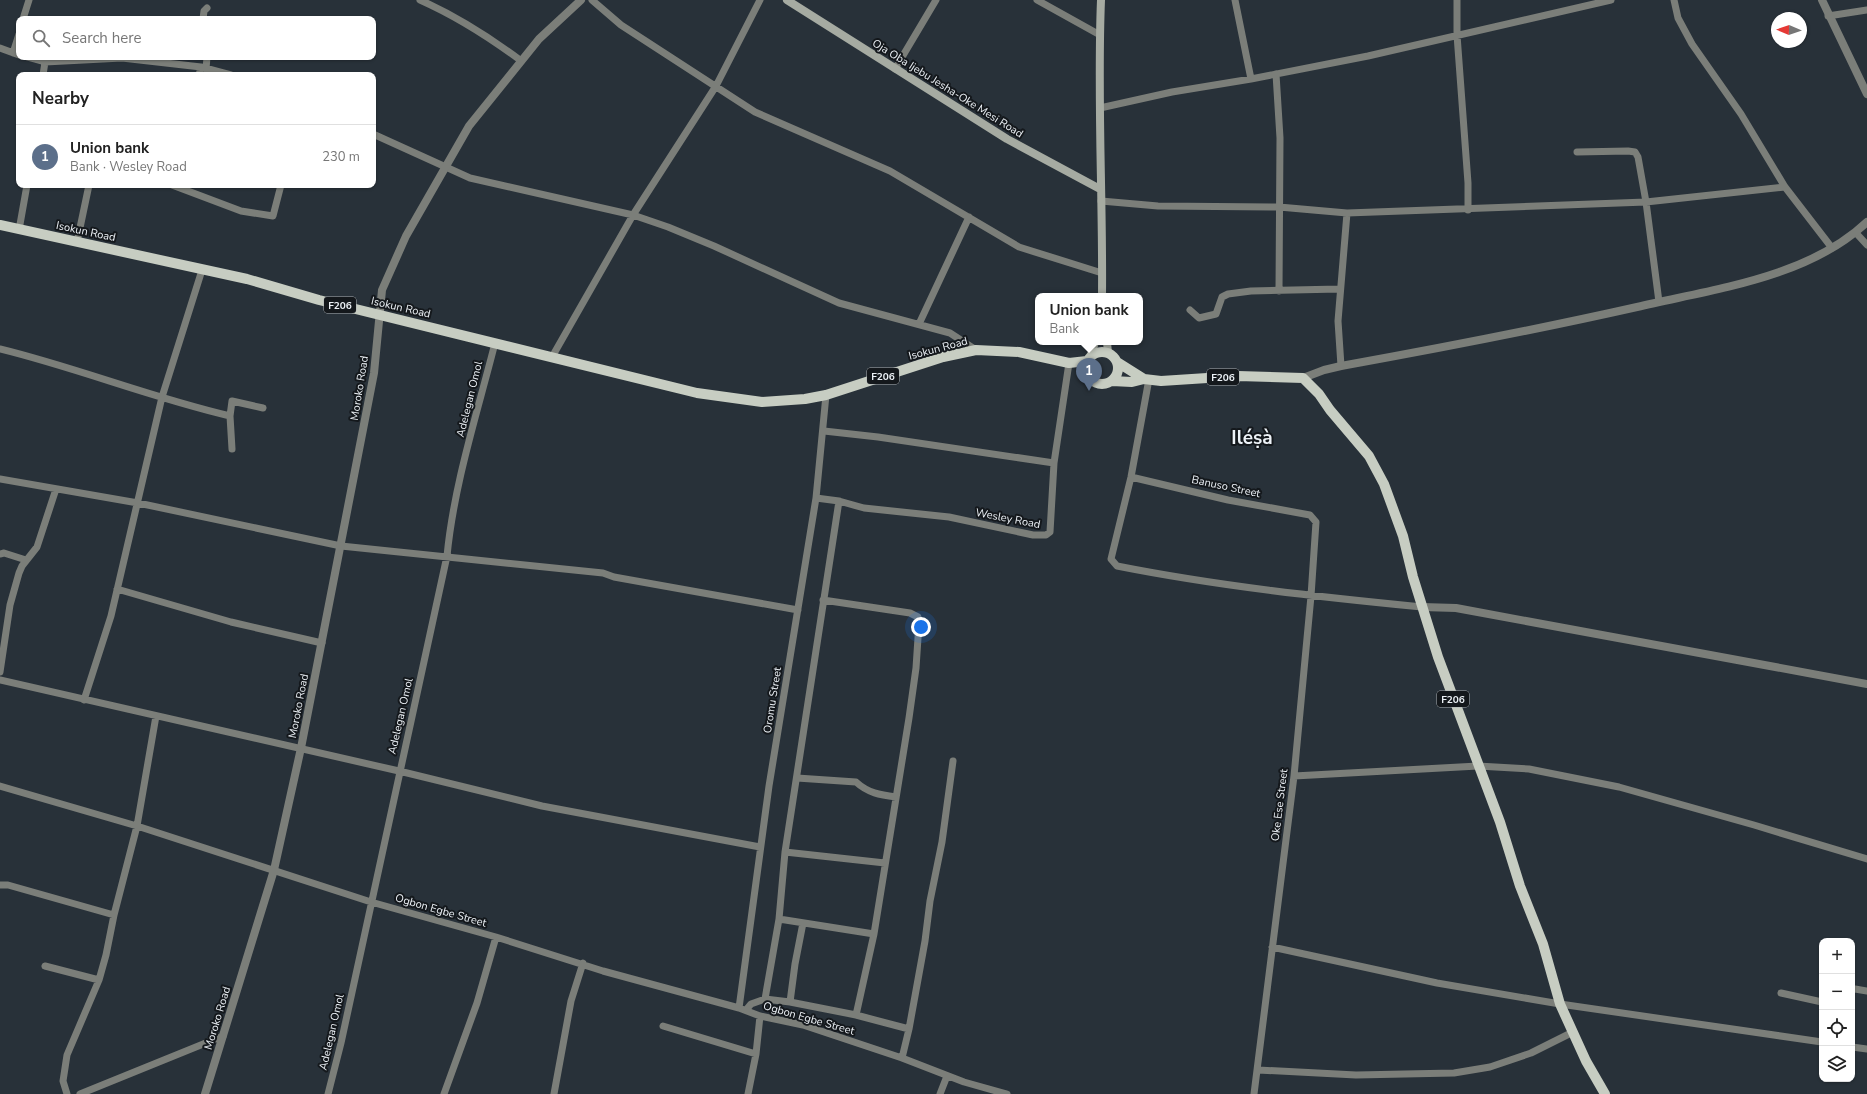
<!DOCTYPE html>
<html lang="en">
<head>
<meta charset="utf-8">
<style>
  :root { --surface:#fff; --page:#f2f2f2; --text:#222; --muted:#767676; --line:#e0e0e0; --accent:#845938 }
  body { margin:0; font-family:"Nunito Sans",sans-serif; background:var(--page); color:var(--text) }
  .controls { position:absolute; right:12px; bottom:12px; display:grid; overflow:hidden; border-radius:8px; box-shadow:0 1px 3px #0004 }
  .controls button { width:36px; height:36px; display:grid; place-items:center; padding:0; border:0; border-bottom:1px solid var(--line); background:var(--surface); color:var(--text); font:20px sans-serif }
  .compass { position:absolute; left:1771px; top:12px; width:36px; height:36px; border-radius:50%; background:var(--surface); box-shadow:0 1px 3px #0004; rotate:272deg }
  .you { position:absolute; left:921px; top:627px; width:14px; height:14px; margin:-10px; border:3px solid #fff; border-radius:50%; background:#1a73e8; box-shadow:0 0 0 6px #1a73e833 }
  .badge { display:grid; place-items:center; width:26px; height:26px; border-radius:50%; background:var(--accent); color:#fff; font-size:13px; font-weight:700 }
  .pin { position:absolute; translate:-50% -33px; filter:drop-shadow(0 1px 2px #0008) }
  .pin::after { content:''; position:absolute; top:21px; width:14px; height:12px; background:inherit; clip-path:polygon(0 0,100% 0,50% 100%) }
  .popup { position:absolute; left:1035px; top:293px; width:108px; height:52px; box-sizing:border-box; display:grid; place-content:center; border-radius:8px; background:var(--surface); filter:drop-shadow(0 1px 3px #0005); font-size:13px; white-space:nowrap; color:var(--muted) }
  .popup b { font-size:15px; color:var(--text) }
  .popup::after { content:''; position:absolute; left:50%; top:100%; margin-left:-8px; border:8px solid transparent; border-top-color:var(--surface) }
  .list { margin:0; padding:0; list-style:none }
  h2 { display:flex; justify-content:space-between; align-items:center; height:52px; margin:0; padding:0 16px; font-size:17px }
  h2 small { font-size:13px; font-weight:400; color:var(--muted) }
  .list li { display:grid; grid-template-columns:26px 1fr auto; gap:12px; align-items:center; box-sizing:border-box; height:64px; padding:0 16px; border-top:1px solid var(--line) }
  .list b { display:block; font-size:15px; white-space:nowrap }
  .list p { margin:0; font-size:13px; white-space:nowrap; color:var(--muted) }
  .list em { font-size:13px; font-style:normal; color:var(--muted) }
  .icon { flex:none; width:22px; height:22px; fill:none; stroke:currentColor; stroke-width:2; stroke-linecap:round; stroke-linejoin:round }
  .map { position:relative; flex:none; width:1867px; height:1094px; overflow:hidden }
  .search { position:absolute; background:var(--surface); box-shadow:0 1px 3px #0004; left:16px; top:16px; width:360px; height:44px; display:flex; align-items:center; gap:10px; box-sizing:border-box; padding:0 14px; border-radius:8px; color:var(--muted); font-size:15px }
  .panel { position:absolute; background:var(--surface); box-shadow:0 1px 3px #0004; left:16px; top:72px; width:360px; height:116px; border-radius:8px }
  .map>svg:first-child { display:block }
</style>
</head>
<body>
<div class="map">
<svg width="1867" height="1094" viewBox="0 0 1867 1094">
  <rect width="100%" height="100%" fill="#283139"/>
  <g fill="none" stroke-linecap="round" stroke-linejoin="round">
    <path stroke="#7b7e79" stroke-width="7" d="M420 0C456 16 489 37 520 60
      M592 0 621 25 755 112 890 171 1019 247 1102 273
      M1037 0 1100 35
      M1235 0 1251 79
      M1457 0V35L1468 183V210
      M1674 0 1678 18 1692 44 1741 114 1785 187 1832 248
      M1828 16 1867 10
      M23 19 29 0
      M203 19 204 11 207 8
      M0 48 19 55
      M13 53 19 34
      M27 57 45 62 122 58 201 67 231 75
      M206 69 207 57
      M895 69 936 0
      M1276 74 1280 138 1279 291
      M43 75 45 62
      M199 75 201 67
      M1100 108 1172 92 1251 79 1368 56 1611 0
      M373 134 470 178 633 215 668 227 714 246 839 303 950 333 976 350
      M1577 152 1628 151 1635 152 1638 157 1646 202 1659 302
      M172 185 241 211 273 216 281 185
      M1101 201 1158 206 1279 207 1347 213 1646 202 1785 187
      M19 230 27 185
      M1856 233 1867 245
      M77 242 89 185
      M1190 310 1199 318 1216 314 1222 297 1228 294 1251 291 1339 289
      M919 324 969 217
      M0 349C78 368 152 398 230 416L232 449
      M552 357 633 215 716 86 760 0
      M1341 366 1338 321 1347 213
      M1149 379 1131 477 1111 559 1117 566C1218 586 1320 597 1422 607
      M230 416 232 401 263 408
      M824 431 878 437 1054 463
      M1131 477 1228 500 1310 515 1316 522 1311 596 1294 776 1254 1094
      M0 479 138 503 341 546 603 573 614 577 798 610
      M816 498 839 501 864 508 949 517 1033 535H1046L1050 532 1054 463 1069 363
      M0 554 4 553 26 560
      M117 589 231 622 322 643
      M823 600 910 613 918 617 919 623 916 668 909 718 874 934 856 1015
      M0 672 10 605 19 573 22 566 37 547 56 489
      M0 680 399 771 542 806 760 847
      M84 700 111 616 162 397 202 270
      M1294 776 1478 766 1529 769 1619 787 1754 825 1867 859
      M797 778 856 782C868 793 880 795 896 797
      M0 786 137 826 371 902 496 937 603 971 739 1008 760 1016 803 1025 902 1058 964 1082 1007 1094
      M785 852 885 863
      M0 885H8L114 915
      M779 919 874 934
      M1272 947 1437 983 1560 1004 1822 1042
      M45 966 99 980
      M1852 990 1855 989 1867 991
      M1781 993 1822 1002
      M765 999 779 919 785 852 839 501
      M790 1002 795 964 803 923
      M739 1008 769 786 816 498 826 395
      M746 1010 751 1004 765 999 790 1002 856 1015 909 1029
      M663 1026 756 1054
      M1852 1047 1867 1049
      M902 1058 909 1029 925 941 930 901 942 842 953 761
      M1258 1070 1356 1075 1454 1073 1490 1067 1531 1053 1573 1032
      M67 1094 63 1081 67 1055 99 980 106 955 114 915 137 826 156 716
      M80 1094 223 1036
      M328 1094 341 1043 447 556C454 484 477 414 495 343
      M444 1094 477 1003 496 937
      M554 1094 571 1001 583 963
      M748 1094 756 1054 760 1016
      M940 1094 947 1076"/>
    <path stroke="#7b7e79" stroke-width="8" d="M1822 0 1867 94
      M1303 378 1324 370 1341 366C1441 348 1539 329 1637 307 1713 289 1808 278 1867 222
      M1422 607 1456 608 1867 684
      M205 1094 274 870 301 748 374 373 382 290 406 236 469 126 539 39 581 0"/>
    <path stroke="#a6aba2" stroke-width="8" d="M787 0 1007 139 1100 189
      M1101 0C1097 99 1103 197 1102 296
      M1107 342 1108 353
      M1091 355 1095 342"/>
    <path stroke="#c7cdc2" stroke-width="10" d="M0 225 247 279 319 300 697 393 762 402 805 399 826 395 943 357 976 350 1019 352 1069 363 1087 361
      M1086 368a16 16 0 1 1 32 0a16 16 0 1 1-32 0Z
      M1117 362 1144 379
      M1112 381 1132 382 1144 379 1161 381 1238 376 1303 378 1319 394 1330 410 1369 456 1384 484 1403 536 1413 577 1438 657 1500 822 1520 886 1543 944 1560 1004 1586 1061 1605 1094"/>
  </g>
  <g text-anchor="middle" stroke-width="4" stroke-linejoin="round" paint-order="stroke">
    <g fill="#14181c" stroke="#acb1b5" stroke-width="1">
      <rect x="324" y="297" width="32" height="16" rx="3"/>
      <rect x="867" y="368" width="32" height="16" rx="3"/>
      <rect x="1207" y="369" width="32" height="16" rx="3"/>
      <rect x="1437" y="691" width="32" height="16" rx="3"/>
    </g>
    <g font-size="10" font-weight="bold" fill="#edf2f7">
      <text x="340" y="309">F206</text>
      <text x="883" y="380">F206</text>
      <text x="1223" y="381">F206</text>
      <text x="1453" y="703">F206</text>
    </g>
    <g font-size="11" fill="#edf2f7" stroke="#14181c">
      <text transform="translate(948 88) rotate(32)" y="4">Oja Oba Ijebu Jesha-Oke Mesi Road</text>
      <text transform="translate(86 231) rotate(12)" y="4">Isokun Road</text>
      <text transform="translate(401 307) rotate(13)" y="4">Isokun Road</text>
      <text transform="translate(938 348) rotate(-15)" y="4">Isokun Road</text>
      <text transform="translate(359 388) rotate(-81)" y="4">Moroko Road</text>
      <text transform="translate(469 399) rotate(-76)" y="4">Adelegan Omol</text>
      <text transform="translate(1226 486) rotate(12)" y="4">Banuso Street</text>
      <text transform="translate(1008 518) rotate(11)" y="4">Wesley Road</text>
      <text transform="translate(772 700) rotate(-81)" y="4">Oromu Street</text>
      <text transform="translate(298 706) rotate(-79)" y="4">Moroko Road</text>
      <text transform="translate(400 716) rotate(-77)" y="4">Adelegan Omol</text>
      <text transform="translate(1279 805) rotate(-83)" y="4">Oke Ese Street</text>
      <text transform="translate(441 910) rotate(16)" y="4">Ogbon Egbe Street</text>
      <text transform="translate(217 1018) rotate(-73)" y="4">Moroko Road</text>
      <text transform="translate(809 1018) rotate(16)" y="4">Ogbon Egbe Street</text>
      <text transform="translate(331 1032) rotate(-77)" y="4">Adelegan Omol</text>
    </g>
    <g font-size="19" font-weight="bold" fill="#edf2f7" stroke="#14181c">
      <text x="1252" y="444">Iléṣà</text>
    </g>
  </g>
</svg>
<div class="controls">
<button>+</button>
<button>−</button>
<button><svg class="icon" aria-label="locate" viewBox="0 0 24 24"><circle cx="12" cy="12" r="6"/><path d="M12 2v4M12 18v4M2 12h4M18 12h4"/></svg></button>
<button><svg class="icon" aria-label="layers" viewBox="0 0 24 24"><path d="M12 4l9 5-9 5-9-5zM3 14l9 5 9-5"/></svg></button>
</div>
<svg class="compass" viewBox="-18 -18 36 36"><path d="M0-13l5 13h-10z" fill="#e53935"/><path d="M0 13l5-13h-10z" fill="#767676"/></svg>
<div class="you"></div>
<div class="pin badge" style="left:1089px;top:391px;background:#5c6f8a">1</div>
<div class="popup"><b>Union bank</b>Bank</div>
<div class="search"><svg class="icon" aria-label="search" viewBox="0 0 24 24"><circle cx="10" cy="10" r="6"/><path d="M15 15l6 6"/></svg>Search here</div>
<section class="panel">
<h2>Nearby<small></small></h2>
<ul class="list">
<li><span class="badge" style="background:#5c6f8a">1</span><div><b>Union bank</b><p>Bank · Wesley Road</p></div><em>230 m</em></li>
</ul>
</section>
</div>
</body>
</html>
